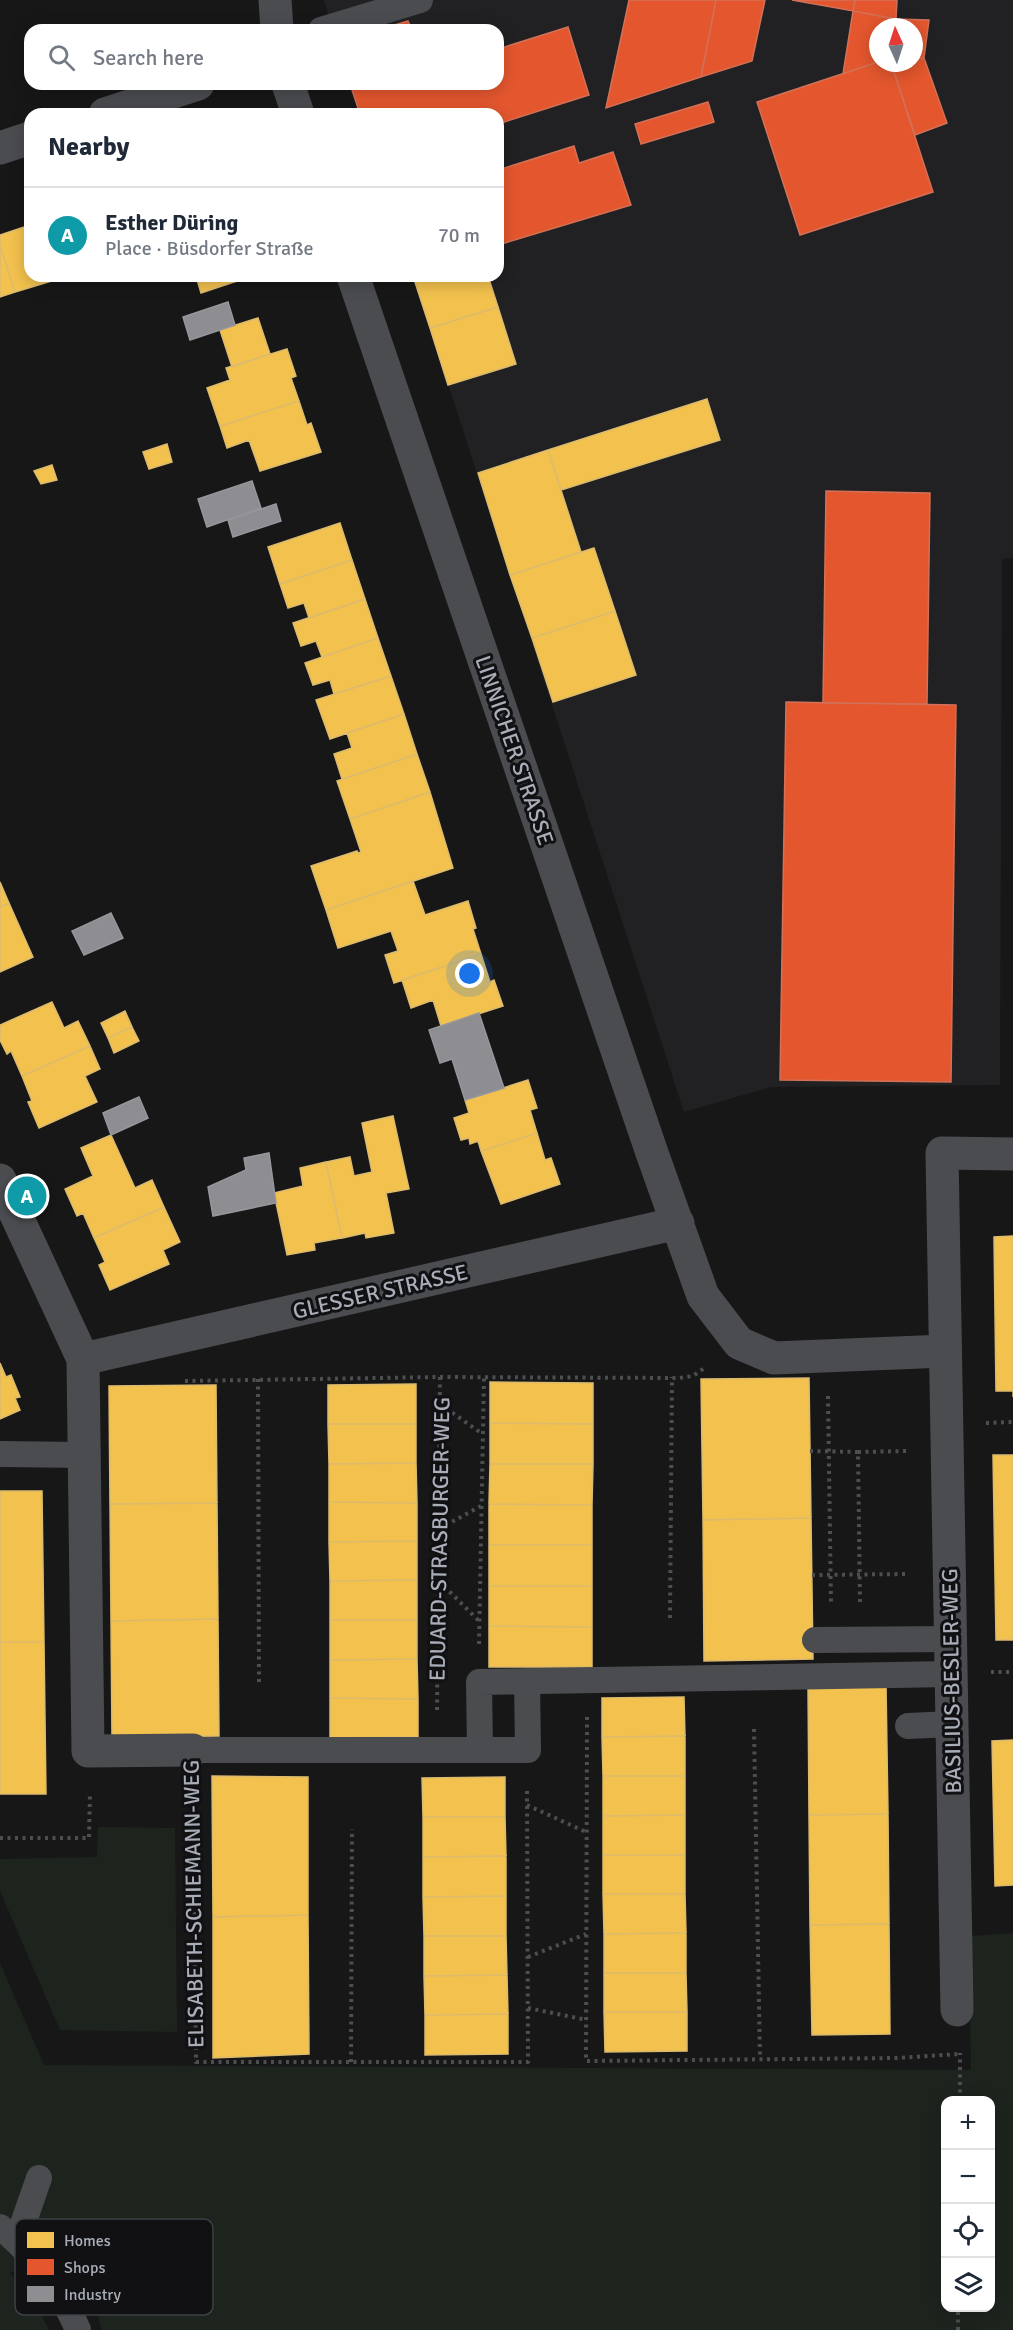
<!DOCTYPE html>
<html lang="en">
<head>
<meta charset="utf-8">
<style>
  :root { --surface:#fff; --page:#f2f2f3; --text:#1f2937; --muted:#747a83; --line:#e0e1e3; --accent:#757880 }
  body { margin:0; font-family:Signika,sans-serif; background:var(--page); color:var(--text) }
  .controls { position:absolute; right:18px; bottom:18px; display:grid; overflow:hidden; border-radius:12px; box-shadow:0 3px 15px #0003 }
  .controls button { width:54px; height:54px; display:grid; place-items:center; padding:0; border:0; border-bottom:2px solid var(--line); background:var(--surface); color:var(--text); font:30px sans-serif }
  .compass { position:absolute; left:869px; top:18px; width:54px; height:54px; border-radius:50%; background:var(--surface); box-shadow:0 3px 15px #0003; rotate:357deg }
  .you { position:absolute; left:470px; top:974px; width:21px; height:21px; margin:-15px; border:4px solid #fff; border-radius:50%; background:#1a73e8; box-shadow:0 0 0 9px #1a73e833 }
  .badge { display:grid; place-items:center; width:39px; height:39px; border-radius:50%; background:var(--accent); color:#fff; font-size:20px; font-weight:700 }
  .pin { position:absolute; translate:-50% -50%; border:3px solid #fff; box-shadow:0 2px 6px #0006 }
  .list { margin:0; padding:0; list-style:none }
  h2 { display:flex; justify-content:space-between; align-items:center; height:78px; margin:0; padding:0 24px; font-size:26px }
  h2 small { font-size:20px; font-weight:400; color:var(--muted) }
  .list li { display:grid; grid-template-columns:39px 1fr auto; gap:18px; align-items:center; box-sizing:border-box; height:96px; padding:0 24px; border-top:2px solid var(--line) }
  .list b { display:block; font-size:22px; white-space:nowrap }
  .list p { margin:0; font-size:20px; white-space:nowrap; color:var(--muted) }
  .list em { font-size:20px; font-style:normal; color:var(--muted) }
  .icon { flex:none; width:33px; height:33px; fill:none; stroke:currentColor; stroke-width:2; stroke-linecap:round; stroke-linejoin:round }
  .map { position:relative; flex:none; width:1013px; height:2330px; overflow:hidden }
  .search { position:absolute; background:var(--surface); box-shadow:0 3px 15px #0003; left:24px; top:24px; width:480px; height:66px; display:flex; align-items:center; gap:15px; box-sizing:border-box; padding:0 21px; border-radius:18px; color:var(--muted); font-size:22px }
  .panel { position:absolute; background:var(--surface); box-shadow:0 3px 15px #0003; left:24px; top:108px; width:480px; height:174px; border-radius:18px }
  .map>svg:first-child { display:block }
</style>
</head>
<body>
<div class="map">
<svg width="1013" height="2330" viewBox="0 0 1013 2330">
  <rect width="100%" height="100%" fill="#171717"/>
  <path fill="#212123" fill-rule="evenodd" d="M324 0H1013V558L1002 559 1000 1085 771 1087 684 1112 413 276H498V30H333ZM878 27H914V63H878Z"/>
  <path fill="#1d241e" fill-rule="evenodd" d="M98 1827 175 1828 177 2032 60 2030 0 1891V1859L97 1857Z
    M1013 1933V2330H101L99 2319 68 2263 10 2272 41 2314 49 2330H0V1963L44 2065 971 2070 969 1936ZM946 2100H990V2308H946Z"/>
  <path fill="#f2c14e" stroke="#dcbb6e" stroke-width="1.5" d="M30 225V276H54L55 280 15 292 0 245V235Z
    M0 245 15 292 0 297Z
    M196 276H252L201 293Z
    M413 276H488L498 307 430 328Z
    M498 307 516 364 448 385 430 328Z
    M258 318 270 354 232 367 220 330Z
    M287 349 296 376 291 378 299 401 220 426 207 388 230 380 226 368Z
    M707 399 720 440 561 490 548 450Z
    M299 401 307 425 311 423 321 452 260 471 249 440 227 448 220 426Z
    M167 444 172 462 149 469 143 452Z
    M548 450 581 552 510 575 478 473Z
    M52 465 57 480 41 484 34 471Z
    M340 523 352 560 280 584 268 547Z
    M594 548 615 611 532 638 510 575Z
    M352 560 365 599 309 618 304 603 288 608 280 584Z
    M365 599 378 638 322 657 316 641 301 646 293 623Z
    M615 611 636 675 553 702 532 638Z
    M378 638 391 676 334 694 330 680 313 685 305 663Z
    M391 676 404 714 330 739 316 700Z
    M404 714 417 754 342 779 334 754 352 748 347 733Z
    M417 754 430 792 350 819 337 781Z
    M430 792 453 868 326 910 311 866 357 851 358 853 361 852 350 819Z
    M413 881 425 915 468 901 476 928 473 929 481 954 394 983 385 955 398 951 391 931 338 948 326 910Z
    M0 882 9 903 0 907Z
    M9 903 33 957 0 972V907Z
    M481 954 490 982 494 980 503 1006 441 1026 433 1000 411 1008 402 980Z
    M52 1002 64 1028 78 1021 90 1046 22 1076 11 1051 7 1054 0 1040V1025Z
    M125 1011 132 1027 108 1038 101 1023Z
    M132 1027 139 1041 114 1053 108 1038Z
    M90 1046 100 1069 85 1076 97 1102 39 1128 28 1102 32 1101 22 1076Z
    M528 1080 537 1108 530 1110 537 1133 481 1151 478 1141 470 1144 469 1138 461 1140 454 1118 469 1113 465 1100Z
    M393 1116 409 1189 386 1193 394 1233 366 1238 365 1233 342 1238 326 1162 350 1157 354 1176 372 1172 362 1123Z
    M537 1133 545 1160 551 1158 560 1184 501 1204 481 1151Z
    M111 1135 135 1188 152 1180 164 1207 94 1238 83 1213 77 1216 65 1189 93 1176 81 1148Z
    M326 1162 342 1238 314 1243 315 1250 287 1255 274 1193 303 1186 300 1168Z
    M164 1207 180 1242 163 1250 169 1264 110 1290 99 1265 105 1262 94 1238Z
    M1013 1236V1397V1391H996L994 1237Z
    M0 1363 6 1377 11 1375 20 1397 15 1398 20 1410 0 1419Z
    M809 1378 811 1518 703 1520 701 1379Z
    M490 1382 593 1383V1424L490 1423Z
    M416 1384V1424H328V1385Z
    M216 1385 217 1503 110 1504 109 1386Z
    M490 1423 593 1424V1464H490Z
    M328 1424H416V1463L329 1464Z
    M993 1455H1013V1640H996Z
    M416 1463 417 1503 329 1502V1464Z
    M490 1464H593L592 1505 489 1504Z
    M0 1491H42L44 1642H0Z
    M329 1502 417 1503V1541L329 1542Z
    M217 1503 218 1619 111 1621 110 1504Z
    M489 1504 592 1505V1545H489Z
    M811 1518 813 1659 704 1661 703 1520Z
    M417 1541V1580L330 1581 329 1542Z
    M489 1545H592V1586H489Z
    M417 1580V1620H330V1581Z
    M489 1586H592V1627L489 1626Z
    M218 1619 219 1736 112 1737 111 1621Z
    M330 1620H417V1659L330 1660Z
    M489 1626 592 1627V1667H489Z
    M0 1642H44L46 1794H0Z
    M417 1659 418 1699 330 1698V1660Z
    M886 1684 888 1814 809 1815 808 1685Z
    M684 1697 685 1736 602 1737V1698Z
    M330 1698 418 1699V1737L330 1738Z
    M685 1736V1776H603L602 1737Z
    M1013 1740V1885L995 1886 992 1741Z
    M212 1776 308 1777V1915L213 1917Z
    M603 1776H685V1815L603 1816Z
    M505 1777V1817H423L422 1778Z
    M888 1814 889 1924 810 1925 809 1815Z
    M685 1815V1855H603V1816Z
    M423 1817H505L506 1856 423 1857Z
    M603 1855H685V1894H603Z
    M506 1856V1896L423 1897V1857Z
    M603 1894H685L686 1933 604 1934Z
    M506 1896V1936H424L423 1897Z
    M308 1915 309 2054 213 2058V1917Z
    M889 1924 890 2034 812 2035 810 1925Z
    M686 1933V1973H604V1934Z
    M424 1936H506L507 1975 424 1976Z
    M604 1973H686L687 2012H604Z
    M507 1975 508 2014 425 2015 424 1976Z
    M604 2012H687V2051L605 2052Z
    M508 2014V2054L425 2055V2015Z"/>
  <path fill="#e4572e" stroke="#d27157" stroke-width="1.5" d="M629 0H716L701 77 606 108Z
    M716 0H765L752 61 701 77Z
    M792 0H855L853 11Z
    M855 0H897L896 19 853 11Z
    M853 11 896 19V27H878V62L843 74Z
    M896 19 929 20 924 58 914 57V27H896Z
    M408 21 412 30H378Z
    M568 27 589 95 498 124V114H360L350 84H498V49Z
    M914 57 924 58 947 123 915 135 891 63H914Z
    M878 62 891 63 933 192 800 235 757 102Z
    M708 102 714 122 641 144 635 124Z
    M574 146 579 163 613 152 631 205 498 245V170Z
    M826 491 930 493 927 704 823 703Z
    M786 702 956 705 951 1082 780 1080Z"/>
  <path fill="#8d8d92" stroke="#95979d" stroke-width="1.5" d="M228 302 235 325 190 340 183 317Z
    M252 481 261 508 207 527 198 499Z
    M276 504 281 521 233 537 228 520Z
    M111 913 123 938 84 955 72 931Z
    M479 1013 504 1088 465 1100 452 1059 440 1063 429 1030Z
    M139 1097 148 1118 111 1135 103 1113Z
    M269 1153 276 1203 213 1216 208 1187 246 1170 244 1158Z"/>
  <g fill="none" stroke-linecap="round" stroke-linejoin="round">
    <path stroke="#4d4e52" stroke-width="4" stroke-dasharray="3 4.5" stroke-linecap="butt" d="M440 1377 679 1378 693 1376 706 1367
      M258 1379 259 1686
      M185 1381 440 1377 437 1714
      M828 1396 831 1604
      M440 1404 481 1433
      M986 1423 1013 1422
      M810 1451 858 1452 860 1603
      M858 1452 907 1451
      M439 1529 481 1506
      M812 1575 907 1574
      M439 1581 478 1620
      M670 1618 672 1377
      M479 1644 484 1378
      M991 1672H1013
      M587 1717 586 2061 896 2058 960 2054
      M754 1729 760 2059
      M193 1792 196 2062H528L527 1787
      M527 1805 586 1832
      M0 1838H89L90 1792
      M528 1957 586 1934
      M528 2008 587 2020
      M351 2062 352 1829
      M960 2100V2053
      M958 2330V2308"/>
    <path stroke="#4b4c50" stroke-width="26" d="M321 30 420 0
      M0 1454 84 1455
      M815 1640 951 1639
      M908 1726 952 1724
      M193 1750H528L527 1681
      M480 1750 479 1682 951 1674
      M0 2227C32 2252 63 2293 78 2330
      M17 2241 39 2178"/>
    <path stroke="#4b4c50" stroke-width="33" d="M275 0 277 30
      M288 84 298 114
      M105 114 198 84
      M0 148 30 138
      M353 276 652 1153 703 1296 739 1343 774 1358 945 1351
      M0 1180 83 1359 88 1751 193 1750
      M83 1359 678 1223
      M957 2010 942 1153 1013 1154"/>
  </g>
  <g text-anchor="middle" stroke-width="6" stroke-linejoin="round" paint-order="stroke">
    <g font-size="22" fill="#a8adb8" stroke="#111113">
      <text transform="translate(515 750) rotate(71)" y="8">LINNICHER STRASSE</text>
      <text transform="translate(380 1291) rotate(-13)" y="8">GLESSER STRASSE</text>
      <text transform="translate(439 1539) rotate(-89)" y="8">EDUARD-STRASBURGER-WEG</text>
      <text transform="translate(951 1681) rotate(-91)" y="8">BASILIUS-BESLER-WEG</text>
      <text transform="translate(193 1904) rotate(-91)" y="8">ELISABETH-SCHIEMANN-WEG</text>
    </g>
  </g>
  <rect x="15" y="2219" width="198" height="96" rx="9" fill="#111113" stroke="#3e4045" stroke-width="1.5"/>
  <rect x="27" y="2232" width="27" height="16" fill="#f2c14e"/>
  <rect x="27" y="2259" width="27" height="16" fill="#e4572e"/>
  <rect x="27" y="2286" width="27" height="16" fill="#8d8d92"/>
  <g font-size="16" fill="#a8adb8">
    <text x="64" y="2246">Homes</text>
    <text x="64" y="2273">Shops</text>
    <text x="64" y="2300">Industry</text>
  </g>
</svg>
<div class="controls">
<button>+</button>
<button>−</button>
<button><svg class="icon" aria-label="locate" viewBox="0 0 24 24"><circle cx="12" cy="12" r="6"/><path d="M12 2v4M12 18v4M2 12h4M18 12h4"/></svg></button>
<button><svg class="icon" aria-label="layers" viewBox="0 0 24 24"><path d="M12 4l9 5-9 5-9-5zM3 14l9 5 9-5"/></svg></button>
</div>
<svg class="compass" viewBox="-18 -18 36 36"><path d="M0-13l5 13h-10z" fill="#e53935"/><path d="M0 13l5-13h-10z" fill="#747a83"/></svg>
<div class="you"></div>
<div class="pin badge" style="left:27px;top:1196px;background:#0f9aa8">A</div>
<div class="search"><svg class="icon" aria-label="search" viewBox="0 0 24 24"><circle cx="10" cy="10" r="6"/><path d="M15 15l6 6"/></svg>Search here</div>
<section class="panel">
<h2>Nearby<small></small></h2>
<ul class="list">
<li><span class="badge" style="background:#0f9aa8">A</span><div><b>Esther Düring</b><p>Place · Büsdorfer Straße</p></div><em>70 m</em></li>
</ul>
</section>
</div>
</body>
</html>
